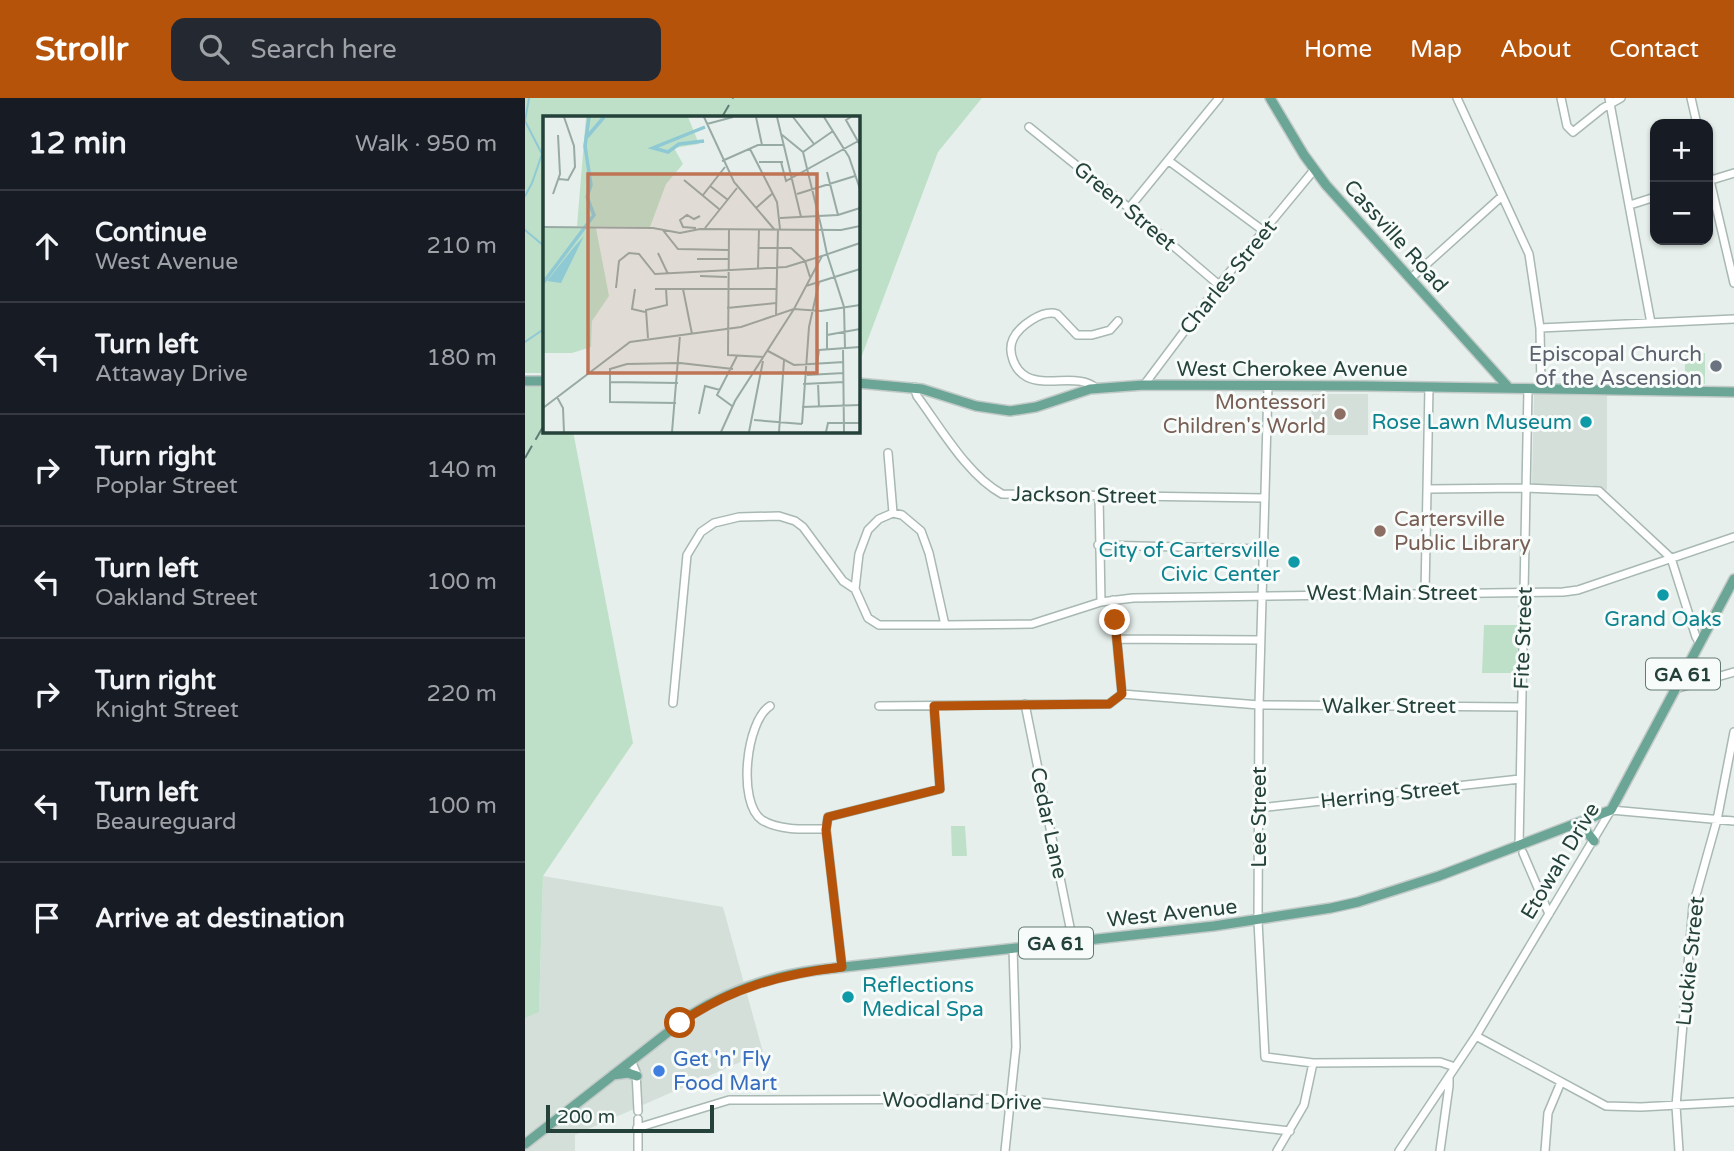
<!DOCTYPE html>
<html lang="en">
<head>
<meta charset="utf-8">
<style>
  :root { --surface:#171b24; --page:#242831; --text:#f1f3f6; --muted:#9ea1a6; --line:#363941; --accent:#b45309 }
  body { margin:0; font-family:"Varela Round",sans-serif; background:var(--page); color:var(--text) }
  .controls { position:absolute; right:21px; top:21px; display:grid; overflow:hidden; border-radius:14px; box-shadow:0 2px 5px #0004 }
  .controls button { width:63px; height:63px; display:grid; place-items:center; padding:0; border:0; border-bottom:2px solid var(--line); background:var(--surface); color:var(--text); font:35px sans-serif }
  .scale { position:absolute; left:21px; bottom:18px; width:168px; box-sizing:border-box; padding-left:7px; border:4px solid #24423a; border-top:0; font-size:19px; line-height:24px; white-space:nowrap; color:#24423a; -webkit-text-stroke:5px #f7fbf9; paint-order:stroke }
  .stop { position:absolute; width:21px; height:21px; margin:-16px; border:5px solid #b45309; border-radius:50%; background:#fff }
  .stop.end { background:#b45309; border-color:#fff; box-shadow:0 2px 7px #0008 }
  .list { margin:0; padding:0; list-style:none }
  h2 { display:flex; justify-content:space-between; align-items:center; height:91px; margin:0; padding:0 28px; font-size:30px }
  h2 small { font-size:23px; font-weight:400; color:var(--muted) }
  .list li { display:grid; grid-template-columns:46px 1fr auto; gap:21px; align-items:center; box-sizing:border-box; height:112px; padding:0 28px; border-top:2px solid var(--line) }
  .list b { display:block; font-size:26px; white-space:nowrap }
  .list p { margin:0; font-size:23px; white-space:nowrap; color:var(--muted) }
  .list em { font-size:23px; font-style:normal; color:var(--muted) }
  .icon { flex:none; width:38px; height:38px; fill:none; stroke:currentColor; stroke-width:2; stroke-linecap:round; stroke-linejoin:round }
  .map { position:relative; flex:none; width:1209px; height:1053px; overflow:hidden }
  header { display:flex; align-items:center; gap:42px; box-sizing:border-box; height:98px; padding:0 35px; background:var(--accent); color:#fff }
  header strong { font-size:33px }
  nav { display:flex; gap:38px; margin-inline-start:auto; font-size:24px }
  .search { width:490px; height:63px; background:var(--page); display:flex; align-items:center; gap:18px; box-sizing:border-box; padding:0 24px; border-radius:14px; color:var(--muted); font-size:26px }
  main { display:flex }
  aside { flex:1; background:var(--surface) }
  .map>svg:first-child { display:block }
</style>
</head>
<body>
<header>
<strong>Strollr</strong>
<div class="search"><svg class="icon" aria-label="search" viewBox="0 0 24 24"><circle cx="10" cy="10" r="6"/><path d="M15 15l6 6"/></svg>Search here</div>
<nav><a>Home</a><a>Map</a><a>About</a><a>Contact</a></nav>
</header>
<main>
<aside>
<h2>12 min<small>Walk · 950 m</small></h2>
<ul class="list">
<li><svg class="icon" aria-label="ahead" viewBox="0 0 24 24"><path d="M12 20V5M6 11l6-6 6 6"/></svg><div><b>Continue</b><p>West Avenue</p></div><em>210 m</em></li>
<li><svg class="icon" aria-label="left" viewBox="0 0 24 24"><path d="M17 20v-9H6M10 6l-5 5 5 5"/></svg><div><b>Turn left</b><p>Attaway Drive</p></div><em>180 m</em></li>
<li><svg class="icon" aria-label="right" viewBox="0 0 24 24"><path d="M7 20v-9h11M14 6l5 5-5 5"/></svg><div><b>Turn right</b><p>Poplar Street</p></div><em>140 m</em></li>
<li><svg class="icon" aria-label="left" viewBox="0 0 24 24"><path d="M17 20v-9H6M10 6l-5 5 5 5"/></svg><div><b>Turn left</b><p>Oakland Street</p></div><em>100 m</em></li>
<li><svg class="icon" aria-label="right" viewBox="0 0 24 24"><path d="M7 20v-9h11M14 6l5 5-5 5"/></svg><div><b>Turn right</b><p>Knight Street</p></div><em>220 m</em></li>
<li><svg class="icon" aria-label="left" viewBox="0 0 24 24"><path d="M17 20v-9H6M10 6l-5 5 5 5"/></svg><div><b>Turn left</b><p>Beaureguard</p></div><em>100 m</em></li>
<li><svg class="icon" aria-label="arrive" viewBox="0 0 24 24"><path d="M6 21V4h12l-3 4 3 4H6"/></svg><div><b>Arrive at destination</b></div></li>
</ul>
</aside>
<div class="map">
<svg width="1209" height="1053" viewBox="0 0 1209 1053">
  <rect width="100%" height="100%" fill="#e6efeb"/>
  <path fill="#d4dfda" d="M787 296H843V337H786Z
    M1009 296 1082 298V392L1067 387 1007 386Z
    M18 778 198 809 238 954 50 1037V1053H0V918L14 913Z"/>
  <path fill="#bfe0c8" d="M0 0H457L413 54 333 268 332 19H19V275H0Z
    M1160 255H1180V286H1160Z
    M0 287H19V332L48 333 108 645 18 778 14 914 0 920Z
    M959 527H993L992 575H957Z
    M426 728H440L442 758H427Z"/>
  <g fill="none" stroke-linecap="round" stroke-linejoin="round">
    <path stroke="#8ec9d4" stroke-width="2" d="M0 98 7 85 17 56 0 23 4 0
      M0 132 19 148
      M0 244 19 231"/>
    <g stroke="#a8b8b2" stroke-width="10">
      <path id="minor" d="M932 0 1004 156 1015 230 1016 291
        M1036 0 1042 28 1048 34 1078 10 1096 0
        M1084 0 1126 225
        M1166 0 1172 26
        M504 29 604 110 694 187
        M644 63 740 134
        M1183 74 1209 185
        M1183 83 1209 75
        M1105 107 1130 99
        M604 110 694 0
        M885 181 976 99
        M1015 230 1209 221
        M619 287 694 187 789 72
        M743 288 734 607 733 823 740 959 788 965 915 964 930 969
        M389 289 392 298C415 329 443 378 477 396L740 400
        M571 290C554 275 522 289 502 279 490 273 482 254 488 241 494 228 518 211 532 216L552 237H567L585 232 593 223
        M363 355 368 415
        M903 391 1000 390 1074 393 1146 460 1171 539 1175 545
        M574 398 576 504
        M573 447 739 451
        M900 495 904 289
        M588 502 597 596
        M420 527 404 455 396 433 377 417 368 415 354 421 343 432 334 456 330 491 343 520 354 527H420L507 526 576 504 608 500 1038 494 1053 492 1209 439
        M592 541 735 542
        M1150 591 1209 574
        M148 605 162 457 176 434 189 425 214 419 254 418 270 423 278 429 318 483 330 491
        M500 606 548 844
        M245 608C221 623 212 705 237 722 254 733 282 731 301 731
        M354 608 584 606 597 596 734 607 995 609
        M734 710 995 681
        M994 748 1003 291
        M998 755 1024 816
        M317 869 301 731 303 719 415 691 409 608
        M951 938 1081 1008 1116 1009 1209 1004
        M106 962 111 974 113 1013
        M112 1030 204 1002 486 1001 765 1033
        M113 1053V1021
        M480 1053 491 949 488 850
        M752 1053 779 1007 788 965
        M874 1053 951 938 1086 712 1209 723
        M915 1053 924 988V979
        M1020 1053 1023 1015 1036 984
        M1154 1053 1151 1008 1168 808 1192 722 1209 634"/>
    </g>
    <g stroke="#c2cac8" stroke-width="12">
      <path id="major" d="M745 0 779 57 801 87 984 290
        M0 283H19
        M332 285 397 291 451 308 485 313 511 309 565 291 619 287 841 288 1209 294
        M1044 728 1061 733 1069 743
        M88 977 103 975 112 978
        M0 1046 165 917C205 892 246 878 292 872L689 828 806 810 833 804 914 778 1086 712 1209 481"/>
    </g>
    <use href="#minor" stroke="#fff" stroke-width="7"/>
    <use href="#major" stroke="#6aa596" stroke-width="9"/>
    <path stroke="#5f7d75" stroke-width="2" stroke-dasharray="14 7" stroke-linecap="butt" d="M197 19 208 0
      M0 360 19 327"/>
  </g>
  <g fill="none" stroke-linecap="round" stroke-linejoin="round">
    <path stroke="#b45309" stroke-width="9" d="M155 925C205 890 257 876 317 869L301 732 303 719 415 691 409 608 584 606 597 596 590 522"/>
  </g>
  <circle fill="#6b7280" stroke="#f7fbf9" stroke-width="2.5" cx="1191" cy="268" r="7"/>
  <g fill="#8d6e63" stroke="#f7fbf9" stroke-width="2.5">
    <circle cx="815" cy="316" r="7"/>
    <circle cx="855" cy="433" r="7"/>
  </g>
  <g fill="#0f9aa8" stroke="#f7fbf9" stroke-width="2.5">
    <circle cx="1061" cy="324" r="7"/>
    <circle cx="769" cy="464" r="7"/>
    <circle cx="1138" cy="497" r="7"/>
    <circle cx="323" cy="899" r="7"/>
  </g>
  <circle fill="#3f7fe0" stroke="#f7fbf9" stroke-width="2.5" cx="134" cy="973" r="7"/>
  <g text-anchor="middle" stroke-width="6" stroke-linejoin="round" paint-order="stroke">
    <g fill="#f7fbf9" stroke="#637a73" stroke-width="2">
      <rect x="1121" y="560.5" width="74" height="31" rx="5"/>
      <rect x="494" y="829.5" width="74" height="31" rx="5"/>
    </g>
    <g font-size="19" font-weight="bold" fill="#24423a">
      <text x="1158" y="583">GA 61</text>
      <text x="531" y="852">GA 61</text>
    </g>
    <g font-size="21" fill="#24423a" stroke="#f7fbf9">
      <text transform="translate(600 108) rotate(40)" y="7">Green Street</text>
      <text transform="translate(871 138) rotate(48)" y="7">Cassville Road</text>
      <text transform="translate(703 179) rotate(-51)" y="7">Charles Street</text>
      <text x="767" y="278">West Cherokee Avenue</text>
      <text transform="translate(559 397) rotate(1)" y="7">Jackson Street</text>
      <text x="867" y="502">West Main Street</text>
      <text transform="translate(998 540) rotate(-88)" y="7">Fite Street</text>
      <text x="864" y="615">Walker Street</text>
      <text transform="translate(865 696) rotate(-6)" y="7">Herring Street</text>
      <text transform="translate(734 719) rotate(-90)" y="7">Lee Street</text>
      <text transform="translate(524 725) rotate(78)" y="7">Cedar Lane</text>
      <text transform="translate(1035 763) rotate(-59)" y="7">Etowah Drive</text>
      <text transform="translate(647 815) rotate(-6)" y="7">West Avenue</text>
      <text transform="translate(1165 863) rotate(-84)" y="7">Luckie Street</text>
      <text transform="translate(437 1003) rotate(1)" y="7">Woodland Drive</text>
    </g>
    <g font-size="21" fill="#5b616d" stroke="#f7fbf9" text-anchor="end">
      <text x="1177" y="263">Episcopal Church<tspan x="1177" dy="24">of the Ascension</tspan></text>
    </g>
    <g font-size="21" fill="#785e54" stroke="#f7fbf9" text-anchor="end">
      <text x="801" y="311">Montessori<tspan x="801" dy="24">Children's World</tspan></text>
      <text x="869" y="428" text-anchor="start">Cartersville<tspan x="869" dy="24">Public Library</tspan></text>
    </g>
    <g font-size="21" fill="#0d838f" stroke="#f7fbf9" text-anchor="end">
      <text x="1047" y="331">Rose Lawn Museum</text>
      <text x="755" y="459">City of Cartersville<tspan x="755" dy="24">Civic Center</tspan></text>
      <text x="1138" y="528" text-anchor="middle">Grand Oaks</text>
      <text x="337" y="894" text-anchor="start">Reflections<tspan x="337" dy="24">Medical Spa</tspan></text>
    </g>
    <g font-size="21" fill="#366cbe" stroke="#f7fbf9" text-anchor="start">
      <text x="148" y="968">Get 'n' Fly<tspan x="148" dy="24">Food Mart</tspan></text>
    </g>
  </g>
  <g transform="translate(18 18)">
    <rect width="317" height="317" fill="#e6efeb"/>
    <path d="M43 1H145L156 28 131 32 140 48 123 68 107 111 34 110ZM0 112H53L66 180 49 205 48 231 29 237H0Z" fill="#bfe0c8"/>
    <path d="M41 120 18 167 4 165 31 131Z" fill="#8ec9d4"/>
    <path fill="none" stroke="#8ec9d4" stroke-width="3.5" d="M44 21 61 1M161 25 136 28 125 36 110 32 162 11M0 167 51 99 44 81 48 69 42 30 46 1"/>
    <path fill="none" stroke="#98aaa4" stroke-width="2" d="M161 1 191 66 231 113M213 1 219 29M234 1 258 101M250 1 271 28M281 1 306 41 317 73M308 1 303 4 317 29M164 8 190 1M238 18 260 36 279 114M0 31V63M207 33 234 86 237 113M260 36 290 15M179 45 215 29H240M216 46H240M238 46 243 65 317 24M284 56 295 99M16 63 25 64 32 51 31 30 21 1M141 64 176 93M167 70 185 84M10 78 17 58 15 19M254 78 312 60M160 79 182 51M213 92 230 77M237 102 295 99 317 92M0 111 110 112 137 117 157 113 298 114 317 110M153 112 140 111 137 104 144 99 151 103 157 100M162 112 194 72M119 113 135 133 185 134M186 113 185 239 221 241M279 114 284 138M216 132H248L262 145 267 161M115 137 125 158M284 138 301 191 302 232M154 143H185M215 152 216 113M157 160 184 161M263 170 317 153M73 172 76 145 86 137 96 138 112 158 243 151 279 140M92 173 89 193 102 196M112 173H233M140 173 149 218M184 192 233 187M233 199 235 113M284 219 317 213M105 222 103 194 124 189 123 173M300 232 301 316M284 234V206M225 235 251 249 301 246M274 248 276 234 317 231M67 252V286L133 287M67 253 84 248 137 247 190 253M264 259 301 257M67 266 135 267M275 267 276 291M260 268 301 266M14 281 20 292 21 316M189 290 174 279 194 240M259 291 317 289M0 292 87 226 198 211 251 193 279 140 317 127M156 298 162 270 177 274M211 304 259 308M259 308 266 211 276 166M129 316 137 219M178 316 192 285 251 193 278 195 317 189M206 316 220 245M236 316 241 244M283 316 285 307H317"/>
    <path fill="#c07456" fill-opacity="0.15" stroke="#c07456" stroke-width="3.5" d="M45 58H274V257H45Z"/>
    <rect width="317" height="317" fill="none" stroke="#24423a" stroke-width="3.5"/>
  </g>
</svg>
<div class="controls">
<button>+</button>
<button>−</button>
</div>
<div class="scale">200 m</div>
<div class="stop" style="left:155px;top:925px"></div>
<div class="stop end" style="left:590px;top:522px"></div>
</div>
</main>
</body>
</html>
